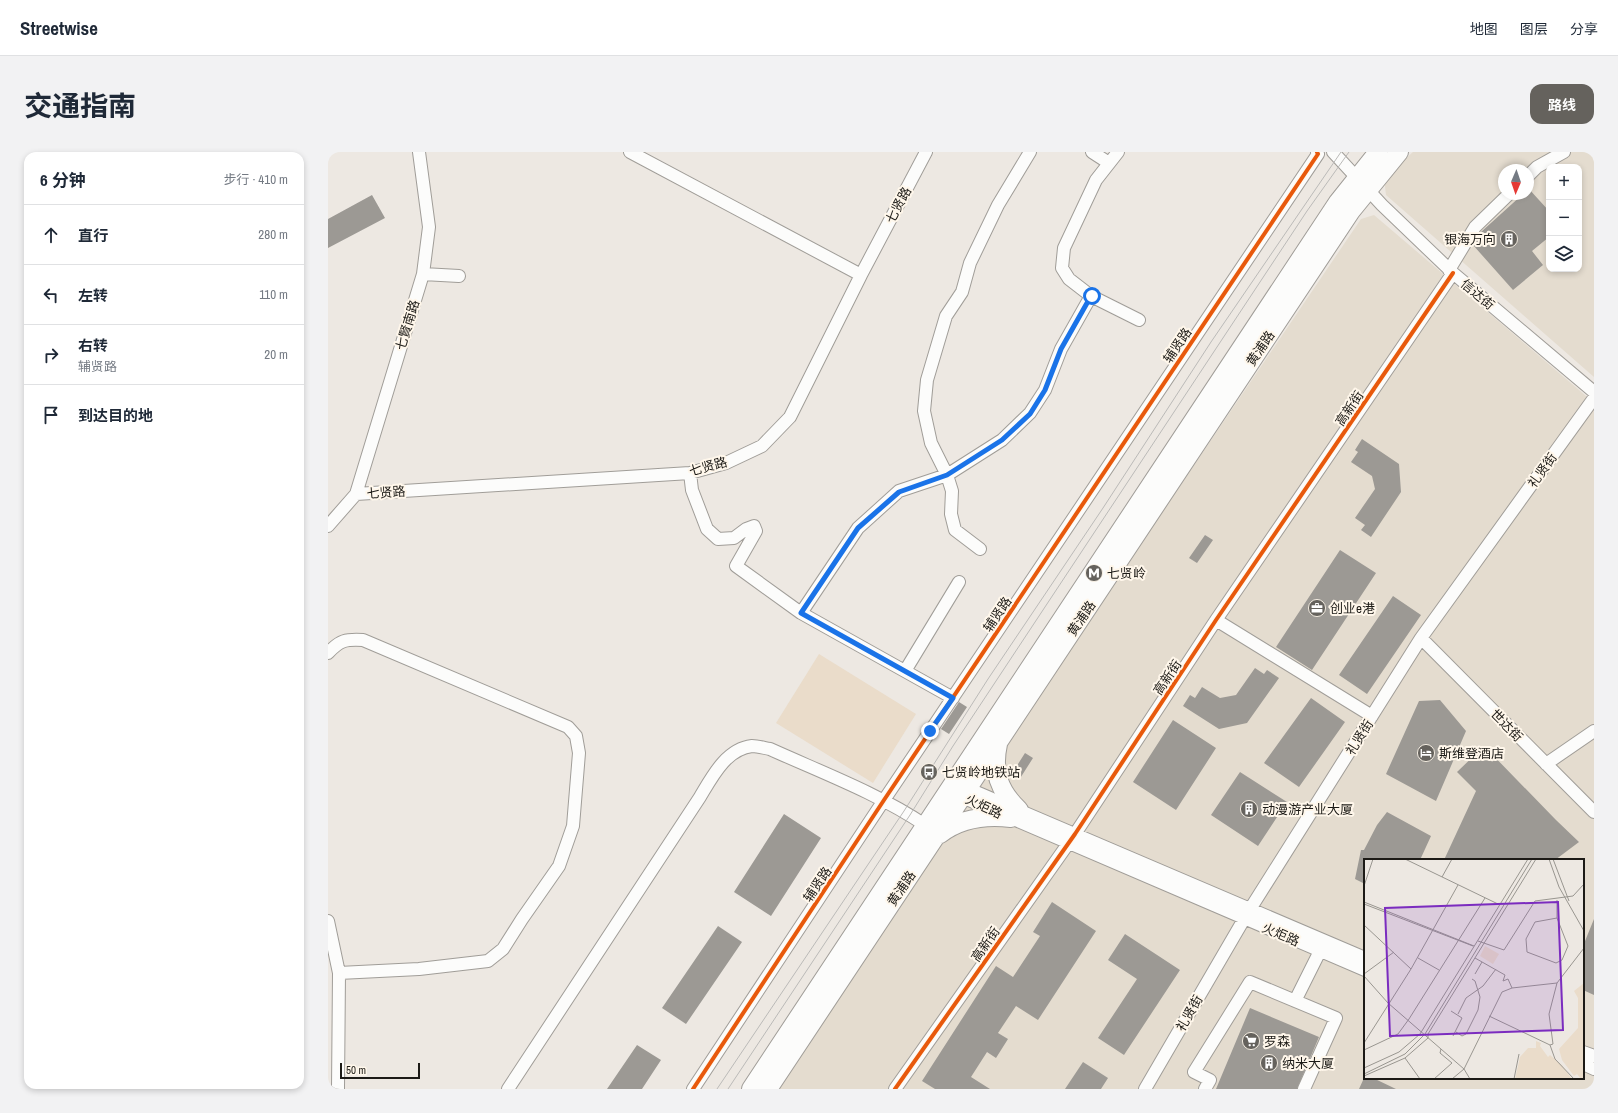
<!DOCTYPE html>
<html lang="zh">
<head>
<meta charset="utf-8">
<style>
  :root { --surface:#fff; --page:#f2f2f3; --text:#1f2937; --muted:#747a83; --line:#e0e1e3; --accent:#65625d }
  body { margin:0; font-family:"Archivo Narrow","Noto Sans SC",sans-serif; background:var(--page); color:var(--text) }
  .controls { position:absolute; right:12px; top:12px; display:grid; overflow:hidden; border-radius:8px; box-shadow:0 2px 6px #0003 }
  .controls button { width:36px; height:36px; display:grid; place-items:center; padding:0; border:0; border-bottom:1px solid var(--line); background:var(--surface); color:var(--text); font:20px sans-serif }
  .compass { position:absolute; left:1170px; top:12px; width:36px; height:36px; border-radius:50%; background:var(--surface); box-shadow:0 2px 6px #0003; rotate:182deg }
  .scale { position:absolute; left:12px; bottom:10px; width:80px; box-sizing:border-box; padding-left:4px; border:2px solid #1c1a16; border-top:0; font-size:11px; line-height:14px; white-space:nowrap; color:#1c1a16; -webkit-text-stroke:3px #fff7eb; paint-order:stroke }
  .stop { position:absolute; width:12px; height:12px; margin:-9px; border:3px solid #1a73e8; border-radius:50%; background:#fff }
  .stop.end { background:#1a73e8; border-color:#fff; box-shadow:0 1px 4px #0008 }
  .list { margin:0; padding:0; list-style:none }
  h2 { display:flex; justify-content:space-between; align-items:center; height:52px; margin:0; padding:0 16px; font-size:17px }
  h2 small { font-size:13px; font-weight:400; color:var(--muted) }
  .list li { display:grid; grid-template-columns:26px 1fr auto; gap:12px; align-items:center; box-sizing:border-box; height:60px; padding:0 16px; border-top:1px solid var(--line) }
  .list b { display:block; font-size:15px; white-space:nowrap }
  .list p { margin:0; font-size:13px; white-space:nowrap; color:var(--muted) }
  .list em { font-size:13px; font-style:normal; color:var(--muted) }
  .icon { flex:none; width:22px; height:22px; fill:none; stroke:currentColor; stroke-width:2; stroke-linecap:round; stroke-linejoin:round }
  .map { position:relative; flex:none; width:1266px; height:937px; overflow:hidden; border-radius:12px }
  header { display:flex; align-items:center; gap:24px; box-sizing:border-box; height:56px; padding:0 20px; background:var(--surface); border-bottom:1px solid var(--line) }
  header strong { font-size:19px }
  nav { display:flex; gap:22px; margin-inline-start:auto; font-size:14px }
  .intro { display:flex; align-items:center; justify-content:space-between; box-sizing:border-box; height:96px; padding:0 24px }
  h1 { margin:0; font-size:28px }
  .button { padding:10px 18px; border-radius:12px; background:var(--accent); color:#fff; font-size:14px; font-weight:700 }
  main { display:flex; gap:24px; padding:0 24px }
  aside { flex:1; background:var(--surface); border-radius:12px; box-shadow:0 2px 6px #0003 }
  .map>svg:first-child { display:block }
</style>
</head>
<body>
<header>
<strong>Streetwise</strong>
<nav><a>地图</a><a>图层</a><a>分享</a></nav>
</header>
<div class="intro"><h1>交通指南</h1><a class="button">路线</a></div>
<main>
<aside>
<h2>6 分钟<small>步行 · 410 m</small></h2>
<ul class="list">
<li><svg class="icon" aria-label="ahead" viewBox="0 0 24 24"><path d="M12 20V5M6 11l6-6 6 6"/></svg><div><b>直行</b></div><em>280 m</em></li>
<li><svg class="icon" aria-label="left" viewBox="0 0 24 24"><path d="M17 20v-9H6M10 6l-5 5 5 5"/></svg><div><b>左转</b></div><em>110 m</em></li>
<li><svg class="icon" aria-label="right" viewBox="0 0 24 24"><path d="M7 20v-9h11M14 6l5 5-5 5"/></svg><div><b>右转</b><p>辅贤路</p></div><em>20 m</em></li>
<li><svg class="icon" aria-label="arrive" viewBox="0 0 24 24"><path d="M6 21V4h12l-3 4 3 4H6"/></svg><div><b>到达目的地</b></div></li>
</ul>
</aside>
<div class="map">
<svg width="1266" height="937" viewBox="0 0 1266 937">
  <rect width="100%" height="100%" fill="#ede8e2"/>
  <path fill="#e4dccf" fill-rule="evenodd" d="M1085 0H1266V225L1058 43 1056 26ZM1221 15H1251V117H1221ZM1176 18H1200V42H1176Z
    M1046 63 1258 244 1266 253V937H450L660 617 1033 67ZM1037 708H1255V926H1037Z"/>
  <path fill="#eadcca" d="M491 502 588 562 545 631 448 571Z"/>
  <path fill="#9c9994" d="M1201 37 1221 59V85L1204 99 1215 113 1185 138 1145 93 1153 80 1195 42H1200Z
    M44 43 57 66 0 96V67Z
    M1034 287 1071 312 1073 340 1043 385 1033 378 1037 373 1027 366 1047 337 1044 324 1023 310 1030 300 1027 298Z
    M877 383 885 388 869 411 861 406Z
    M1012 398 1048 421 984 518 948 495Z
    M1065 444 1093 463 1039 542 1011 523Z
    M927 516 936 522 939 518 951 526 919 571 891 577 855 554 862 543 867 546 874 535 892 546 908 543Z
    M983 546 1017 570 971 635 936 611Z
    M1112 548 1138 579 1108 649 1058 622 1091 549Z
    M631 550 639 555 621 582 613 577Z
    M845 568 888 596 848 658 805 630Z
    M1156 594 1228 668 1251 690 1227 708H1116L1148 639 1129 620Z
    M697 601 705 606 691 628 683 623Z
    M912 620 959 650 930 694 883 663Z
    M1059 660 1103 684 1092 708H1037V732L1027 727 1033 698H1036L1049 673Z
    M456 662 493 686 443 764 406 740Z
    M724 750 768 779 710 868 688 854 670 881 680 887 668 906 659 900 643 925 662 937H607L594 929 668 814 685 825 712 784 705 780Z
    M1266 767V843L1255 838V794Z
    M390 774 414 790 358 872 334 856Z
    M797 782 852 818 796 903 770 886 809 827 780 808Z
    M922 856 991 885 969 937H888Z
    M309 893 333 908 314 937H279Z
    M755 910 780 926 773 937H737Z
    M1036 926H1045L1068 937H1031Z"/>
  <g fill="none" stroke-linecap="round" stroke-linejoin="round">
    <g stroke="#a09d98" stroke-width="14">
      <path id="minor" d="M302 0 533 123
        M764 0 781 11
        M790 0 768 28 736 96 734 116 741 127 763 144 811 168
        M1005 0 1054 53 1125 121 1266 240
        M1200 24 1209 15 1236 0
        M1121 118 1147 75 1181 42
        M95 122 131 124
        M362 321 364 338 379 377 390 387 406 386 418 377 426 374 428 379 408 414 473 461 625 546
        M28 342 95 122 101 75 91 0
        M0 374 28 342 362 321 398 311 434 294 462 265 533 123 598 0
        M652 397 627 378 623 362 624 339 619 323 603 291 596 259 599 228 618 164 634 140 642 111 670 53 702 0
        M473 461 530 376 571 339 619 323 674 288 702 261 717 238 733 197 763 144
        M888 468 1044 564
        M1093 486 1266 660
        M0 501C12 488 18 487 35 488L240 575 248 584 251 601 245 674 231 714 194 767 175 797 160 809 91 817 11 821
        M577 519 631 430
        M1218 612 1266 579
        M634 634 1037 806
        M630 638 634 645 1037 818
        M0 769 11 821 10 937
        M967 849 992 799
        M1255 900 1266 904
        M1255 912 1266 917
        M180 937 372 645C384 625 398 597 424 594 430 594 436 596 442 597 495 621 549 641 597 673
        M365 937 556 648 990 2 989 0
        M567 937 747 682 888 468 1125 121
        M817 937 919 762 1093 486 1266 246
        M877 937 882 928 866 920 922 830 1008 866 976 937"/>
    </g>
    <g stroke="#a09d98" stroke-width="20">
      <path id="highway" d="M670 592C664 619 671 639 691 658
        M612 682C633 666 658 663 683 666
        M423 937 1010 50 1050 0
        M440 937 1023 59 1071 0"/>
    </g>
    <use href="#minor" stroke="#fcfcfb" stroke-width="12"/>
    <use href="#highway" stroke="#fcfcfb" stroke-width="18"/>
    <path stroke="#bbbab8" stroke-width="1" d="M389 937 576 659 660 527 775 356 883 190 1013 0
      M400 937 582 663 625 594 979 59 1021 0"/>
    <g stroke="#fff7eb" stroke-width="6">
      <path id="cycleway" d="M365 937 556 648 990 2 989 0
        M567 937 747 682 888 468 1125 121"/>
    </g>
    <use href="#cycleway" stroke="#e8590c" stroke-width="4"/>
  </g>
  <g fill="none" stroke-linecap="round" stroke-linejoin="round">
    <path stroke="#1a73e8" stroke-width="5" d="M602 579 625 546 473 461 530 376 571 340 619 323 674 288 702 262 717 238 733 197 763 144H764"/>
  </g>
  <defs>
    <g id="building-disc" transform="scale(0.9)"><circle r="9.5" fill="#65625d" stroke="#fff7eb"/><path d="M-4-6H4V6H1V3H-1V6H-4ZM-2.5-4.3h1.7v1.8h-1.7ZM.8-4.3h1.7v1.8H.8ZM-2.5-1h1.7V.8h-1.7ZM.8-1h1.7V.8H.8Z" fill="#fff"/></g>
    <g id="metro-disc" transform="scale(0.9)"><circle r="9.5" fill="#65625d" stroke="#fff7eb"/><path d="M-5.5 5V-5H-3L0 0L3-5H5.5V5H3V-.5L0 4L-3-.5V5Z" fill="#fff"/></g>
    <g id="office-disc" transform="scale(0.9)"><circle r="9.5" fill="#65625d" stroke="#fff7eb"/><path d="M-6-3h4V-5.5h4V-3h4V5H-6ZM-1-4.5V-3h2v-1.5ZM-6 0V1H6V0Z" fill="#fff"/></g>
    <g id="hotel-disc" transform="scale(0.9)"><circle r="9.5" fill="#65625d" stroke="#fff7eb"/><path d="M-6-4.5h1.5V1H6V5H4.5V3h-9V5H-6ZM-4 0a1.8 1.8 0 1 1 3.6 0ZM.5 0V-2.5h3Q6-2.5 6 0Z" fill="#fff"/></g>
    <g id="bus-disc" transform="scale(0.9)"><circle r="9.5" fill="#65625d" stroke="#fff7eb"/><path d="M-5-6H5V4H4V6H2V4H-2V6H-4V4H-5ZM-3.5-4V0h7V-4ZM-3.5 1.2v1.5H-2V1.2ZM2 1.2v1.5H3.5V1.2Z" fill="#fff"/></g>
    <g id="supermarket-disc" transform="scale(0.9)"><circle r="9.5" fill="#65625d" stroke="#fff7eb"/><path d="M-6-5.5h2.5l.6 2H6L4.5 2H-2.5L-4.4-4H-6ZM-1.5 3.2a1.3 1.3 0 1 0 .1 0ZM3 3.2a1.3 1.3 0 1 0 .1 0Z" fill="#fff"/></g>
  </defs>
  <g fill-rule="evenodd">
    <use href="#building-disc" x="1181" y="87"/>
    <use href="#metro-disc" x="766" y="421"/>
    <use href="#office-disc" x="989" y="456"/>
    <use href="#hotel-disc" x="1098" y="601"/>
    <use href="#bus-disc" x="601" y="620"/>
    <use href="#building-disc" x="921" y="657"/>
    <use href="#supermarket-disc" x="923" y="889"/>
    <use href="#building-disc" x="941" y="911"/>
  </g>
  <g text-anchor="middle" stroke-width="4" stroke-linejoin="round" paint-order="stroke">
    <g font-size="13" fill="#1c1a16" stroke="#fff7eb">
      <text transform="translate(570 53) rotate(-62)" y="5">七贤路</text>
      <text transform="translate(1150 142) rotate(40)" y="5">信达街</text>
      <text transform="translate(79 173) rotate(-73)" y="5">七賢南路</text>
      <text transform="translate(849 193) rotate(-56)" y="5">辅贤路</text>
      <text transform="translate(932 196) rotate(-56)" y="5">黄浦路</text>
      <text transform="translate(1021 256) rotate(-56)" y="5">高新街</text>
      <text transform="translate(380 314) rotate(-15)" y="5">七贤路</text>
      <text transform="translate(1214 318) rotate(-54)" y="5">礼贤街</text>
      <text transform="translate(58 340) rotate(-4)" y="5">七贤路</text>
      <text transform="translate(669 462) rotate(-56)" y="5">辅贤路</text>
      <text transform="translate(753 466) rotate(-56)" y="5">黄浦路</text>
      <text transform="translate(839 525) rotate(-56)" y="5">高新街</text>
      <text transform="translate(1179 573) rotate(45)" y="5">世达街</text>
      <text transform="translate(1031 585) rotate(-58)" y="5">礼贤街</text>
      <text transform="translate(656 654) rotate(25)" y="5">火炬路</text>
      <text transform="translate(489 732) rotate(-56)" y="5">辅贤路</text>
      <text transform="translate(573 736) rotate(-56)" y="5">黄浦路</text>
      <text transform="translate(953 782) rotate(23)" y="5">火炬路</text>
      <text transform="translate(657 792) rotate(-55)" y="5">高新街</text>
      <text transform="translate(861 861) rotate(-60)" y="5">礼贤街</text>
    </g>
    <g font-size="13" fill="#1c1a16" stroke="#fff7eb" text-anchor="start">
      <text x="1168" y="92" text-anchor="end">银海万向</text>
      <text x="779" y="426">七贤岭</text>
      <text x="1002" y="461">创业e港</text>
      <text x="1111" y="606">斯维登酒店</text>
      <text x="614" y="625">七贤岭地铁站</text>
      <text x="934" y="662">动漫游产业大厦</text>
      <text x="936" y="894">罗森</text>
      <text x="954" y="916">纳米大厦</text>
    </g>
  </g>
  <g transform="translate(1036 707)">
    <rect width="220" height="220" fill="#ede8e2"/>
    <path d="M121 87 135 95 129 105 116 97ZM220 124V220H217L213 215 210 217 198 201 195 190 214 169V139L210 132ZM172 182 177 184 176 187 184 198 186 196 198 206 208 220H151L156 198 164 189H172Z" fill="#eadcca"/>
    <path fill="none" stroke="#999690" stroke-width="1" d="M41 0 134 45M185 0 195 28 220 72M189 0 205 42M78 18 88 0M0 27 9 0M193 41V59L204 87 198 101 192 104 163 93 162 80 171 63 193 59M0 43 110 87M0 45 109 87M0 66 47 110M114 82 140 91 171 42 209 37 220 25M54 99 75 111M111 99 141 116 139 122 144 120 148 129M0 115 30 93M111 115 118 103M0 117 24 144 100 210 106 220M87 152 98 159 89 177M94 155 102 139 119 127 132 110M125 157 186 186 189 185 185 155 193 124M45 160 121 39M92 173 98 177 102 175 114 151 116 138 111 122 108 120M0 184 47 110 94 26M186 186 191 200 210 220M0 191 34 175 45 160M41 199 56 220M0 209 35 193 56 175 164 0M0 215 41 195 61 175 168 0M0 217 41 199 64 179V175L172 0M70 220 88 204 76 194 77 190M88 220 100 210 138 133 148 129 193 124 220 89M150 220 155 195"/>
    <path fill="#7b2cbf" fill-opacity="0.15" stroke="#7b2cbf" stroke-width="2" d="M194 43 199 171 26 177 21 49Z"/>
    <rect width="220" height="220" fill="none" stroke="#1c1a16" stroke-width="2"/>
  </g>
</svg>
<div class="controls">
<button>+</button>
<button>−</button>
<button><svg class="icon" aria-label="layers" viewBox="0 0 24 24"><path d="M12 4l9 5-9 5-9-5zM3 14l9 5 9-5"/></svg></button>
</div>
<svg class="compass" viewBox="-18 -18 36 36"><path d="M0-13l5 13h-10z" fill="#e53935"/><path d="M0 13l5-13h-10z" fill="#747a83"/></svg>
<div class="scale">50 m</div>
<div class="stop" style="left:764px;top:144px"></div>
<div class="stop end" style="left:602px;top:579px"></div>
</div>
</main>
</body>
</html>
